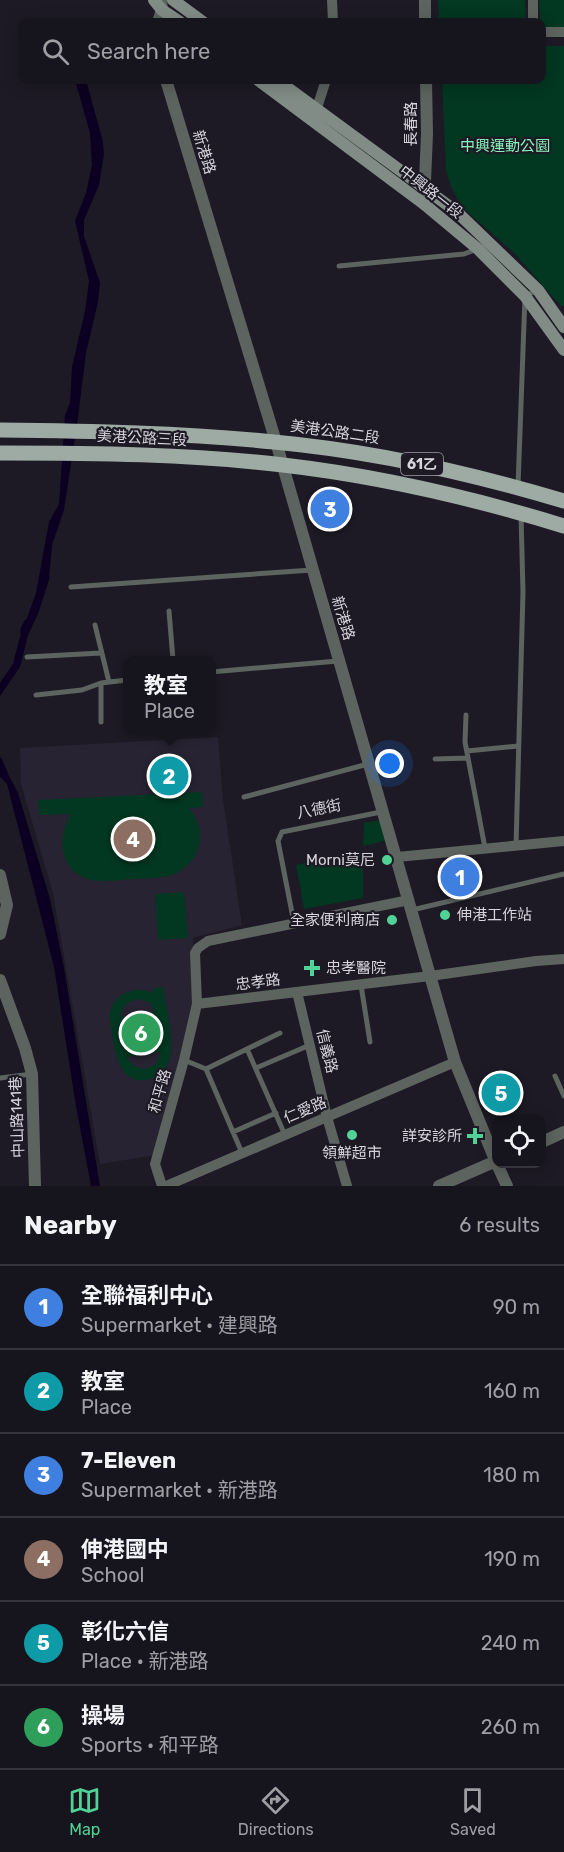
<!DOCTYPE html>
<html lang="en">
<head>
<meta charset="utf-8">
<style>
  :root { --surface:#16141c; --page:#232129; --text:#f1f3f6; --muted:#9e9ea3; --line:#35333b; --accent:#51d397 }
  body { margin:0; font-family:Rubik,"Noto Sans TC",sans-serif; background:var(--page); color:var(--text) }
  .controls { position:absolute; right:18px; bottom:18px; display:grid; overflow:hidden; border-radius:12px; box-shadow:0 3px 15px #0003 }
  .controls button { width:54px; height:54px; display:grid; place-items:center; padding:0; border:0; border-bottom:2px solid var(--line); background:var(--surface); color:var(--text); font:30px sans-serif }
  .you { position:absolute; left:390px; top:764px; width:21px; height:21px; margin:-15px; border:4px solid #fff; border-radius:50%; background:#1a73e8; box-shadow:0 0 0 9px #1a73e833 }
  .badge { display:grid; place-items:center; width:39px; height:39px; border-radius:50%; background:var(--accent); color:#fff; font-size:20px; font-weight:700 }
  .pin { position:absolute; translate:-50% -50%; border:3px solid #fff; box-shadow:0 2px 6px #0006 }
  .popup { position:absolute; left:123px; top:656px; width:93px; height:78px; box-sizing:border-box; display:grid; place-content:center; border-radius:12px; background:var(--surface); filter:drop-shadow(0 2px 4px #0005); font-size:20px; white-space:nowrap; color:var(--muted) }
  .popup b { font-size:22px; color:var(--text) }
  .popup::after { content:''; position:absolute; left:50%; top:100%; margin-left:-12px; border:12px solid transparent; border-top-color:var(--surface) }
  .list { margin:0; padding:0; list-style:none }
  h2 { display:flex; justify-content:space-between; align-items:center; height:78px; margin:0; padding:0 24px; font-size:26px }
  h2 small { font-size:20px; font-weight:400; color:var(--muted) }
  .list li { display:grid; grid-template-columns:39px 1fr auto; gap:18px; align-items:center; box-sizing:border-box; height:84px; padding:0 24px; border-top:2px solid var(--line) }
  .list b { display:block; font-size:22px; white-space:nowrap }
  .list p { margin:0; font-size:20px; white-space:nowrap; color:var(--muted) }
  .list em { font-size:20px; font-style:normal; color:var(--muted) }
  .icon { flex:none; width:33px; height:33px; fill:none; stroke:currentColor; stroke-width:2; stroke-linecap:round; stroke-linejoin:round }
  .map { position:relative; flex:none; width:564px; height:1186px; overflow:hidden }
  .search { position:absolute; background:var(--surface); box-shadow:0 3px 15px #0003; left:18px; right:18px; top:18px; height:66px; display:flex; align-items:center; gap:15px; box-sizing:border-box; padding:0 21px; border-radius:12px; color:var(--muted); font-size:22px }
  .sheet { height:582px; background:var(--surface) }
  nav { display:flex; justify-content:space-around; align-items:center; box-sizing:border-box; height:84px; border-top:2px solid var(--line); background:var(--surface); font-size:16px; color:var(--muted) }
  nav a { display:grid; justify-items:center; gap:3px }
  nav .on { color:var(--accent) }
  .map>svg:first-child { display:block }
</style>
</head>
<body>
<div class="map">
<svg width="564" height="1186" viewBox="0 0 564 1186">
  <rect width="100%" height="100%" fill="#1d1a25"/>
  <path fill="#272332" d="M218 737 223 800 242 925 193 938V1005L156 1155 100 1164 53 893 21 784 20 748Z"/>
  <path fill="#023721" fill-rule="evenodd" d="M438 0H525L526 22H439Z
    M539 0H564V29H546L540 18Z
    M542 46H564V306H561L514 253 462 207 452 189 446 171 442 80H542Z
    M202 792 203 807 189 808C208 830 202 861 175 874 163 879 148 878 134 879 120 880 102 883 88 879 59 870 57 836 71 814L39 815 38 800Z
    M381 820 385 841 363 846 364 823Z
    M363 850V898L304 909 296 865Z
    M184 892 188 938 158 940 155 894Z
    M163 987C166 1011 184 1065 155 1077 124 1090 116 1060 113 1038 112 1030 109 1022 110 1014 113 994 135 985 153 993V988ZM139 999 150 1003 155 1012 121 1017C121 1006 128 1001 139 999ZM161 1052 156 1064C145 1072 133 1069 127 1057Z"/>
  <path fill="#0b0021" d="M75 80H86L103 142 104 155 99 185 84 220V236L100 283 98 302 86 353 78 418 64 510 52 545 49 580 38 614 28 635 20 667 0 696V683L13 664 19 640 36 593 49 522 59 504 65 415 70 403 72 367 85 311 89 281 75 221 86 193 92 165 90 133Z
    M0 759 18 793 50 899 64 968 100 1186H91L76 1106 54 967 7 784 0 777Z"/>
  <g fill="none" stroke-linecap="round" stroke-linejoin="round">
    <path stroke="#0b0021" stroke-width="3" d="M22 635V629L26 621
      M0 759 6 772"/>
    <path stroke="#5d635f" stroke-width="5" d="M339 266 464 254 477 249
      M518 486 525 296 538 290
      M71 587 312 570
      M169 611 173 660
      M95 625 109 682
      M27 657 101 653
      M211 672 338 661
      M101 683V722
      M36 695 82 690 101 683 127 680
      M466 715 465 742 485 848
      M467 751 518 746
      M435 759 468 758
      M244 797 368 764
      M516 846 523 592 521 515
      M412 910 564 874
      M294 923 278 841 282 832 381 812
      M361 985 370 1042
      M280 1033 247 1049 285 1135
      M184 1060 206 1069 247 1049
      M256 1068 310 1045
      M206 1069 242 1153
      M555 1076 564 1096
      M0 1078 32 1074
      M233 1132 276 1113"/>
    <path stroke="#5d635f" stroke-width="10" d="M332 0 333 22
      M533 0V22
      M542 32H564
      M314 117 326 80
      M397 857 564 841
      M297 992 327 1117 347 1186
      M197 1004 430 976 536 961 564 959
      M162 1186 155 1164 184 1060 197 1004 195 953 198 948 208 941 409 900
      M166 1186 455 1062"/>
    <path stroke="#5d635f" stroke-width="12" d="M425 0V22
      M158 22 162 10 161 0
      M166 80 276 442 455 1062 496 1162
      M424 204 427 134 426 80
      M0 875 7 905 0 934
      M0 980 25 1048 32 1074 35 1186
      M542 1142 564 1132
      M497 1164 507 1186
      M439 1186 496 1161"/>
    <path stroke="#828c86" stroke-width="12" d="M154 0 162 10 180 22
      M173 0 203 22
      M258 80 424 204 478 249 525 296 564 350
      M277 80 457 212 538 290 564 327"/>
    <path stroke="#9eaba4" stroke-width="15" d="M0 430C91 431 183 433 274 442 372 451 470 473 564 501
      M0 453C94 453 190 454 283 465 378 476 473 498 564 526"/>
  </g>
  <g fill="#51d397" stroke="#1d1a25" stroke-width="2">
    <circle cx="387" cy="860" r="6"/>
    <circle cx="445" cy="915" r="6"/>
    <circle cx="392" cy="920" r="6"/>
    <path d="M309 959h6v6h6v6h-6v6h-6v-6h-6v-6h6z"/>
    <circle cx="352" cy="1135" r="6"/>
    <path d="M472 1127h6v6h6v6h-6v6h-6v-6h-6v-6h6z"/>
  </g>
  <g text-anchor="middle" stroke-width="4.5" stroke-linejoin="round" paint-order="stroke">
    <rect fill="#1d1a25" stroke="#9e9ca5" stroke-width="1.5" x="401" y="453" width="42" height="22" rx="4.5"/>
    <g font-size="14" font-weight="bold" fill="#d6d4dc">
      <text x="422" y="469">61乙</text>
    </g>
    <g font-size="15" fill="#d6d4dc" stroke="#1d1a25">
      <text transform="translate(411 124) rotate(-90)" y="5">長春路</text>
      <text transform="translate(204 152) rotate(73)" y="5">新港路</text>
      <text transform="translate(431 192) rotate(38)" y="5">中興路一段</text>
      <text transform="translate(335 432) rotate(8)" y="5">美港公路二段</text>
      <text transform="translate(142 438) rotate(3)" y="5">美港公路三段</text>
      <text transform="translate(343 618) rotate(73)" y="5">新港路</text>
      <text transform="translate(319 809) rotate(-11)" y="5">八德街</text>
      <text transform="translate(258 982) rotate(-7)" y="5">忠孝路</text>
      <text transform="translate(327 1051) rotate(76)" y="5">信義路</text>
      <text transform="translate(160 1091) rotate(-74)" y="5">和平路</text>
      <text transform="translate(305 1110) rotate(-23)" y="5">仁愛路</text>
      <text transform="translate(17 1117) rotate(-92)" y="5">中山路141巷</text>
    </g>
    <g font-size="15" fill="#88f1bb" stroke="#1d1a25">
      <text x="505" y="151">中興運動公園</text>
    </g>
    <g font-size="15" fill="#d6d4dc" stroke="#1d1a25" text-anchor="end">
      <text x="375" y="865">Morni莫尼</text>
      <text x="457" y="920" text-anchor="start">伸港工作站</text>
      <text x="380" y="925">全家便利商店</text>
      <text x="326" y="973" text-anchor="start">忠孝醫院</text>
      <text x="462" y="1141">詳安診所</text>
      <text x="352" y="1158" text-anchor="middle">領鮮超市</text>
    </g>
  </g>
</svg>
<div class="controls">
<button><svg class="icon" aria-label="locate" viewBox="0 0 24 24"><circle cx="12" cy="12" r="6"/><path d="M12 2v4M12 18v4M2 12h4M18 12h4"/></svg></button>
</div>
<div class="you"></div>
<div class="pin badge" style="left:460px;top:877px;background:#3f7fe0">1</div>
<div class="pin badge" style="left:169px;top:776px;background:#0f9aa8">2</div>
<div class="popup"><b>教室</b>Place</div>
<div class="pin badge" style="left:330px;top:509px;background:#3f7fe0">3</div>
<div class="pin badge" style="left:133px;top:839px;background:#8d6e63">4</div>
<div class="pin badge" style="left:501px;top:1093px;background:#0f9aa8">5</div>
<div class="pin badge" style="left:141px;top:1033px;background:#2e9e5b">6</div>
<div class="search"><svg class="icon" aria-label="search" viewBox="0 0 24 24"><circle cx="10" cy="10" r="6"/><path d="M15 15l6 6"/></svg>Search here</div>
</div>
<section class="sheet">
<h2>Nearby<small>6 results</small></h2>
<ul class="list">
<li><span class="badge" style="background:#3f7fe0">1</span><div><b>全聯福利中心</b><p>Supermarket · 建興路</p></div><em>90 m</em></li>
<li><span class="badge" style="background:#0f9aa8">2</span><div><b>教室</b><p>Place</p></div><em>160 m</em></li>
<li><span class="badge" style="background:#3f7fe0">3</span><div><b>7-Eleven</b><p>Supermarket · 新港路</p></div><em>180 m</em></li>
<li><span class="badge" style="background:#8d6e63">4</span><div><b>伸港國中</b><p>School</p></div><em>190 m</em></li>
<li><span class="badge" style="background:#0f9aa8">5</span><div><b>彰化六信</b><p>Place · 新港路</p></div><em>240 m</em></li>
<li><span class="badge" style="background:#2e9e5b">6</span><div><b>操場</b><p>Sports · 和平路</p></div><em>260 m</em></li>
</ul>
</section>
<nav>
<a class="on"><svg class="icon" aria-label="map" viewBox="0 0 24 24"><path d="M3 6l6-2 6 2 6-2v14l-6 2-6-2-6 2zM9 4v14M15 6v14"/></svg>Map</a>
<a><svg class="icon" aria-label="directions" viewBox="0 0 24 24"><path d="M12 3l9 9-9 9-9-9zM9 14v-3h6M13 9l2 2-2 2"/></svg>Directions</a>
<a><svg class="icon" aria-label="saved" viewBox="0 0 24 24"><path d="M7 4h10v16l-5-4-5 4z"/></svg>Saved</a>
</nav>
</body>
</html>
